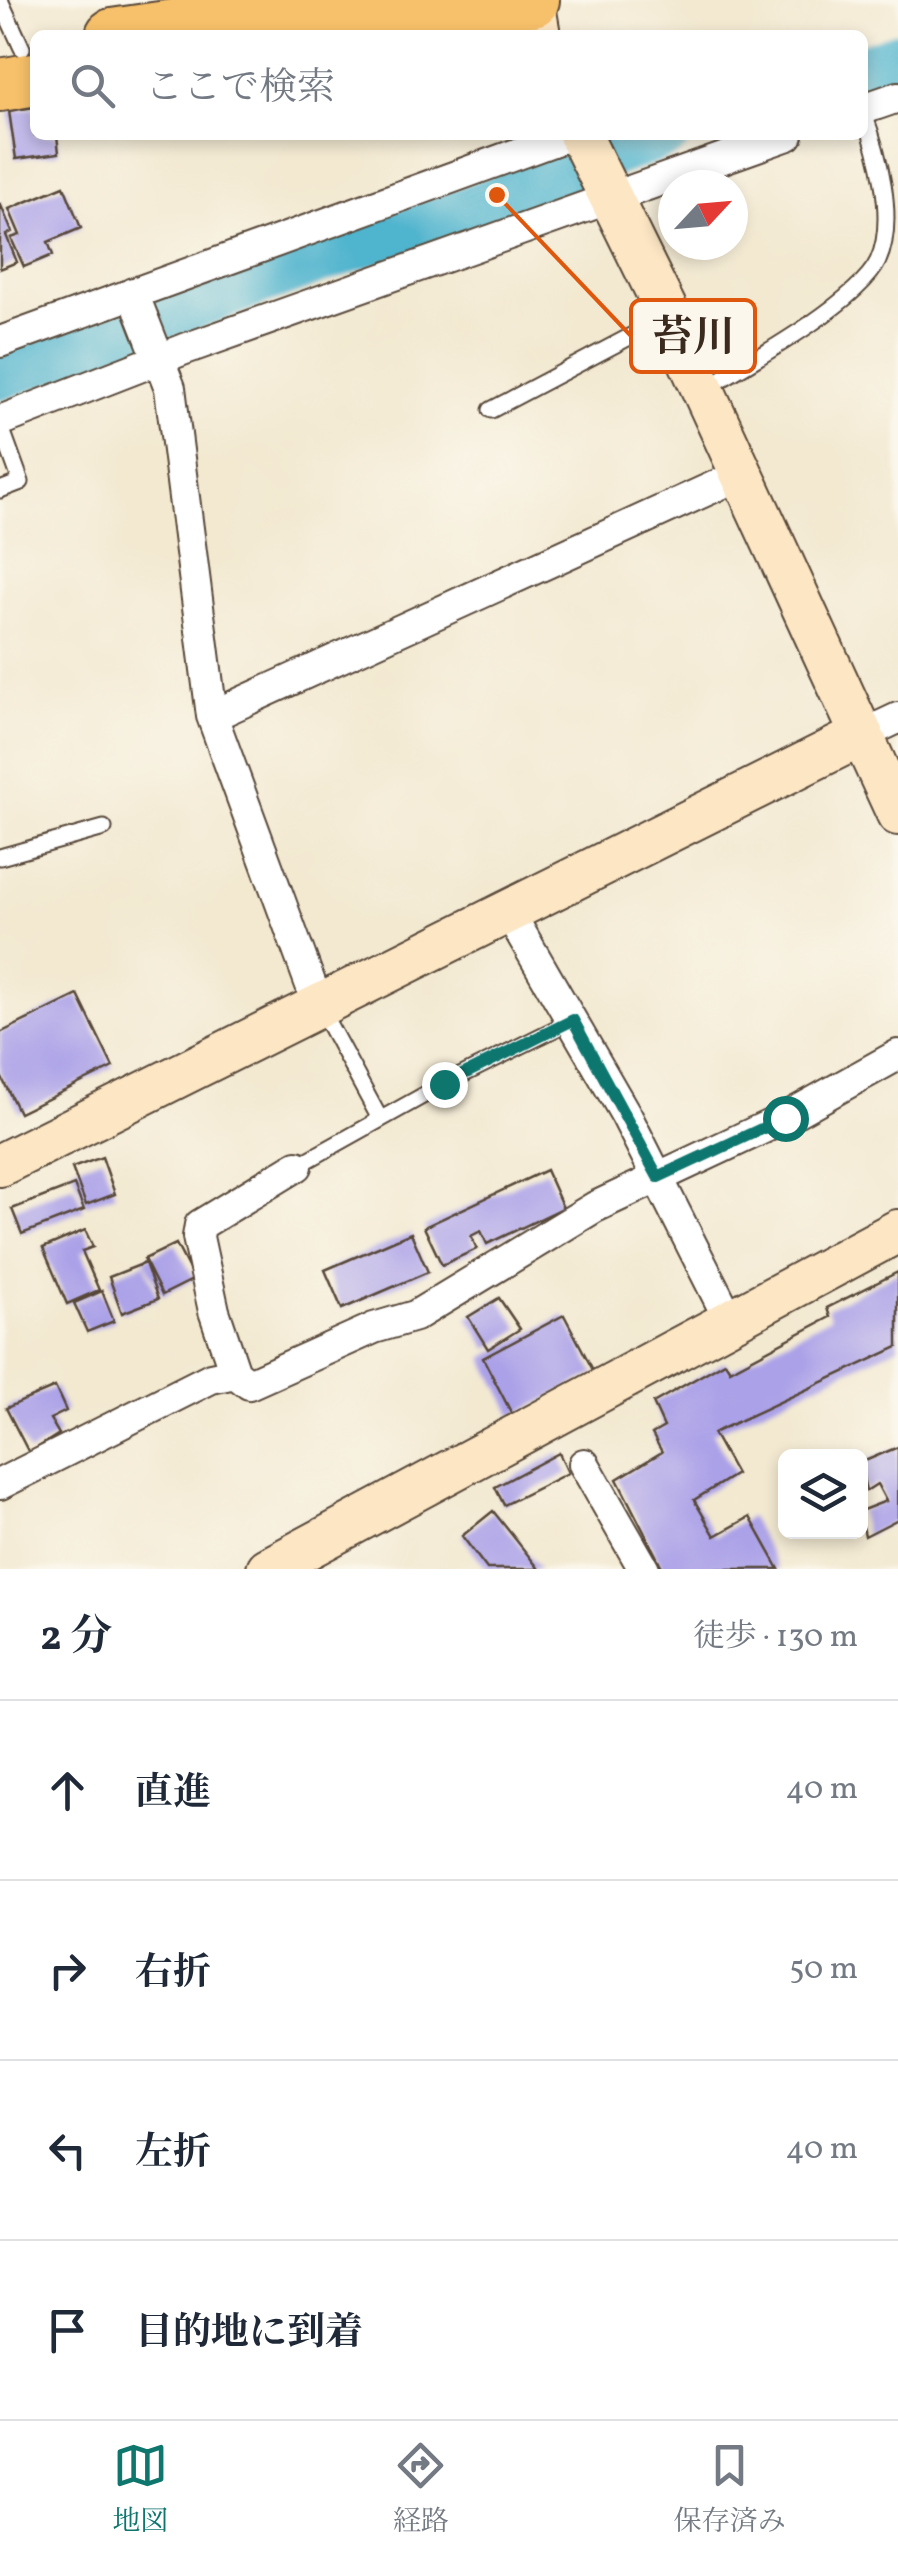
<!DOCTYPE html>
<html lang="ja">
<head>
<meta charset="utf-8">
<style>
  :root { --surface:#fff; --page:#f2f2f3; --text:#1f2937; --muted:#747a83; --line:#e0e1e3; --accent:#0f766e }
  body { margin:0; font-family:Vollkorn,"Noto Serif JP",serif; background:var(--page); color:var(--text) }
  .controls { position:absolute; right:30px; bottom:30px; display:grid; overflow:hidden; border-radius:15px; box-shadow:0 5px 15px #0003 }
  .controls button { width:90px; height:90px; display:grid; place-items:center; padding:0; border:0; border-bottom:2px solid var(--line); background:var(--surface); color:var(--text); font:50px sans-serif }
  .compass { position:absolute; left:658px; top:170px; width:90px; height:90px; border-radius:50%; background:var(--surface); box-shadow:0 5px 15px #0003; rotate:64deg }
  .stop { position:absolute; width:30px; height:30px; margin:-22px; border:8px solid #0f766e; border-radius:50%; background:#fff }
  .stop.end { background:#0f766e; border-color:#fff; box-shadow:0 2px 10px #0008 }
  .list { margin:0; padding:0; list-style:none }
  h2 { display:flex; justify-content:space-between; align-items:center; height:130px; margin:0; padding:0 40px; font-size:42px }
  h2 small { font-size:32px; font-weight:400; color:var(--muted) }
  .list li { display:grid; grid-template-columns:65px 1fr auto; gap:30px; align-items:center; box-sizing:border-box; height:180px; padding:0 40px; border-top:2px solid var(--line) }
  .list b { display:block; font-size:38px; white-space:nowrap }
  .list em { font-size:32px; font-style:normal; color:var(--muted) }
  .icon { flex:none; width:55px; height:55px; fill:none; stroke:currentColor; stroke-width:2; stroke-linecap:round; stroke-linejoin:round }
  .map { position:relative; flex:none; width:898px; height:1569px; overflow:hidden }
  .search { position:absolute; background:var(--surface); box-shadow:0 5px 15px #0003; left:30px; right:30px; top:30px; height:110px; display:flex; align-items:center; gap:25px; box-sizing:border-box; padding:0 35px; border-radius:15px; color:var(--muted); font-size:38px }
  .sheet { height:850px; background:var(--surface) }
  nav { display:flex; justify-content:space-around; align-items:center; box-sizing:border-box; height:140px; border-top:2px solid var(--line); background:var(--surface); font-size:28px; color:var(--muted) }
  nav a { display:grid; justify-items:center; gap:5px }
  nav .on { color:var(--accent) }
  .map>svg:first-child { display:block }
</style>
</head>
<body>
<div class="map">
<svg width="898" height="1569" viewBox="0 0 898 1569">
  <rect width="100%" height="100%" fill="#fbf7ec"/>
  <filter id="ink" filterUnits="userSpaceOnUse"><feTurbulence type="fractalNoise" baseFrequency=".01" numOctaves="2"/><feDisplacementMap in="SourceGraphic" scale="20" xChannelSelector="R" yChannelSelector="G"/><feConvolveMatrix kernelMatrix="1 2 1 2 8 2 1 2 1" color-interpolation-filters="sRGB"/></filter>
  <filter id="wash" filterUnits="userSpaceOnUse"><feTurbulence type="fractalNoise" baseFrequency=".0048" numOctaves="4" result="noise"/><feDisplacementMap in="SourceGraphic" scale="40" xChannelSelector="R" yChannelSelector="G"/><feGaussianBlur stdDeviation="2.25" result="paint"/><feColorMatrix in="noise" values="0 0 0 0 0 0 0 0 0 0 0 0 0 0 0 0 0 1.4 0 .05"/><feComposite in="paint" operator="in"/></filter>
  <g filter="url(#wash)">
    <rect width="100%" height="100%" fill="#f3e9d1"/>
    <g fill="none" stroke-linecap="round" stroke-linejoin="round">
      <path stroke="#50b4ce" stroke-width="45" d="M863 67 898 55
        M0 378 668 135"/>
    </g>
    <g id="blocks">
      <path fill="#aba1e8" d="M35 107V135H57L59 153 16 159 9 111Z
        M64 186 81 228 48 242 53 255 24 267 11 238 20 235 9 209Z
        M0 203 12 232 6 235 17 262 0 269Z
        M78 995 113 1067 19 1113 0 1074V1033Z
        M102 1157 115 1194 86 1205 72 1168Z
        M546 1170 563 1208 487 1244 481 1231 471 1236 477 1249 442 1265 424 1227Z
        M74 1185 84 1210 22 1234 12 1209Z
        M85 1230 93 1247 82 1251 99 1290 67 1304 43 1248Z
        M411 1233 428 1272 342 1309 325 1270Z
        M176 1244 194 1279 162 1295 144 1259Z
        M145 1263 158 1299 122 1313 109 1277Z
        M898 1272V1347L713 1433 736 1474 694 1500 715 1536 750 1517 779 1569H663L617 1479 662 1452 652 1434 664 1427 653 1403 725 1362 730 1370 830 1317 827 1308Z
        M102 1291 114 1321 87 1332 74 1303Z
        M499 1298 520 1329 488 1349 468 1317Z
        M564 1315 595 1374 513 1416 483 1358Z
        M55 1387 66 1411 50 1419 59 1434 29 1453 6 1408Z
        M898 1447V1519L865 1536 860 1511 886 1501 877 1484 866 1491 860 1463Z
        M559 1453 568 1473 504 1505 495 1487Z
        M493 1511 539 1569H487L462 1536Z"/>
    </g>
  </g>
  <g filter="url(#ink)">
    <use href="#blocks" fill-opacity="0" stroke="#574739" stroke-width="2.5"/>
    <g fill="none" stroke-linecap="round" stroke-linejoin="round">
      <g stroke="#574739" stroke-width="19">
        <path id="lane" d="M0 0 22 48
          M706 388C747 364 859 302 878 261 897 219 878 151 863 111
          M491 410 669 316
          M0 424 21 482 0 490
          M0 857 104 828
          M320 1008 380 1119
          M297 1166 444 1084 573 1020"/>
      </g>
      <g stroke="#574739" stroke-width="34">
        <path id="street" d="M863 109 898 97
          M133 293 170 388 212 716 319 1007
          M0 342 569 135
          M0 421 185 349 788 135
          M212 716 742 474
          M862 735 898 718
          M507 909 626 1115 729 1319
          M235 1373 214 1311 198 1237 200 1225 297 1166
          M584 1464 644 1569
          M0 1484 211 1378 235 1373 249 1384 374 1328 415 1316 595 1207 785 1118 898 1055"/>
      </g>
      <g stroke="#574739" stroke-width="46">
        <path id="secondary" d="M533 0 539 35
          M580 135 669 316 898 814
          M0 1165 862 735
          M268 1569 898 1231"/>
      </g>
      <g stroke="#574739" stroke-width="56">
        <path id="highway" d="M112 35 352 0
          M313 35 533 0
          M0 85 35 79"/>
      </g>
      <use href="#lane" stroke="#fff" stroke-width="15"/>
      <use href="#street" stroke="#fff" stroke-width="30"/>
      <use href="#secondary" stroke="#fce6c4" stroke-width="42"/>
      <use href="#highway" stroke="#f7c06b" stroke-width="52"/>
    </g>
  </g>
  <g fill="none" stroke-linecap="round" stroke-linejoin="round" filter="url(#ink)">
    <path stroke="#0f766e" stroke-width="12" d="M444 1084 573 1020 658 1177 785 1118"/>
  </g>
  <path fill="none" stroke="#df570d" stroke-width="4" d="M497 195L631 336"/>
  <circle fill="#df570d" stroke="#fbf7ec" stroke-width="4" cx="497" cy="195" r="10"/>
  <rect fill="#fbf7ec" stroke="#df570d" stroke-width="4" x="631" y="300" width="124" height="72" rx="10"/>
  <g font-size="42" text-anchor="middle" font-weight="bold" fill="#3b2a1e">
    <text x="693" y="350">苔川</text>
  </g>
</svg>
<div class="controls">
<button><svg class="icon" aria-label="layers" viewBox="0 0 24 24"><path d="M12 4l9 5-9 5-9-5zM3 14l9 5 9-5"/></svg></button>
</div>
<svg class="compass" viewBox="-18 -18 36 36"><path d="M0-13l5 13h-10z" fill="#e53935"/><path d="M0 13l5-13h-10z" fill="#747a83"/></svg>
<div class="stop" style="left:785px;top:1118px"></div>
<div class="stop end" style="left:444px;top:1084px"></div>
<div class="search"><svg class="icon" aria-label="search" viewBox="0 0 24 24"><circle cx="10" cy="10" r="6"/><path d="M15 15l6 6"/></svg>ここで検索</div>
</div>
<section class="sheet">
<h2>2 分<small>徒歩 · 130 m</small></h2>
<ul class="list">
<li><svg class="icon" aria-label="ahead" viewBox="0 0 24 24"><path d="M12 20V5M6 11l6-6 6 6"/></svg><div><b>直進</b></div><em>40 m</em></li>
<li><svg class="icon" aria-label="right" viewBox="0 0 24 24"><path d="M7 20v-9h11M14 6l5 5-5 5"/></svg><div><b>右折</b></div><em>50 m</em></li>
<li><svg class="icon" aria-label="left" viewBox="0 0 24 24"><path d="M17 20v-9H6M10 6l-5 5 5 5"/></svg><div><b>左折</b></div><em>40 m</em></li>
<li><svg class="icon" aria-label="arrive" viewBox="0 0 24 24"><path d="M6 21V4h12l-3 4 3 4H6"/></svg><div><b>目的地に到着</b></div></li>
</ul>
</section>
<nav>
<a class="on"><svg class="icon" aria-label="map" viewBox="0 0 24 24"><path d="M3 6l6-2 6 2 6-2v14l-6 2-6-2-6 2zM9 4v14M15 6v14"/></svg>地図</a>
<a><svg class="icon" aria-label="directions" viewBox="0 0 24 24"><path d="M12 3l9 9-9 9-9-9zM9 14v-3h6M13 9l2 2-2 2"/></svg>経路</a>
<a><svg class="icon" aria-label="saved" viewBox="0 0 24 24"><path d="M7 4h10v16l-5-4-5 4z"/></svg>保存済み</a>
</nav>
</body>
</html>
